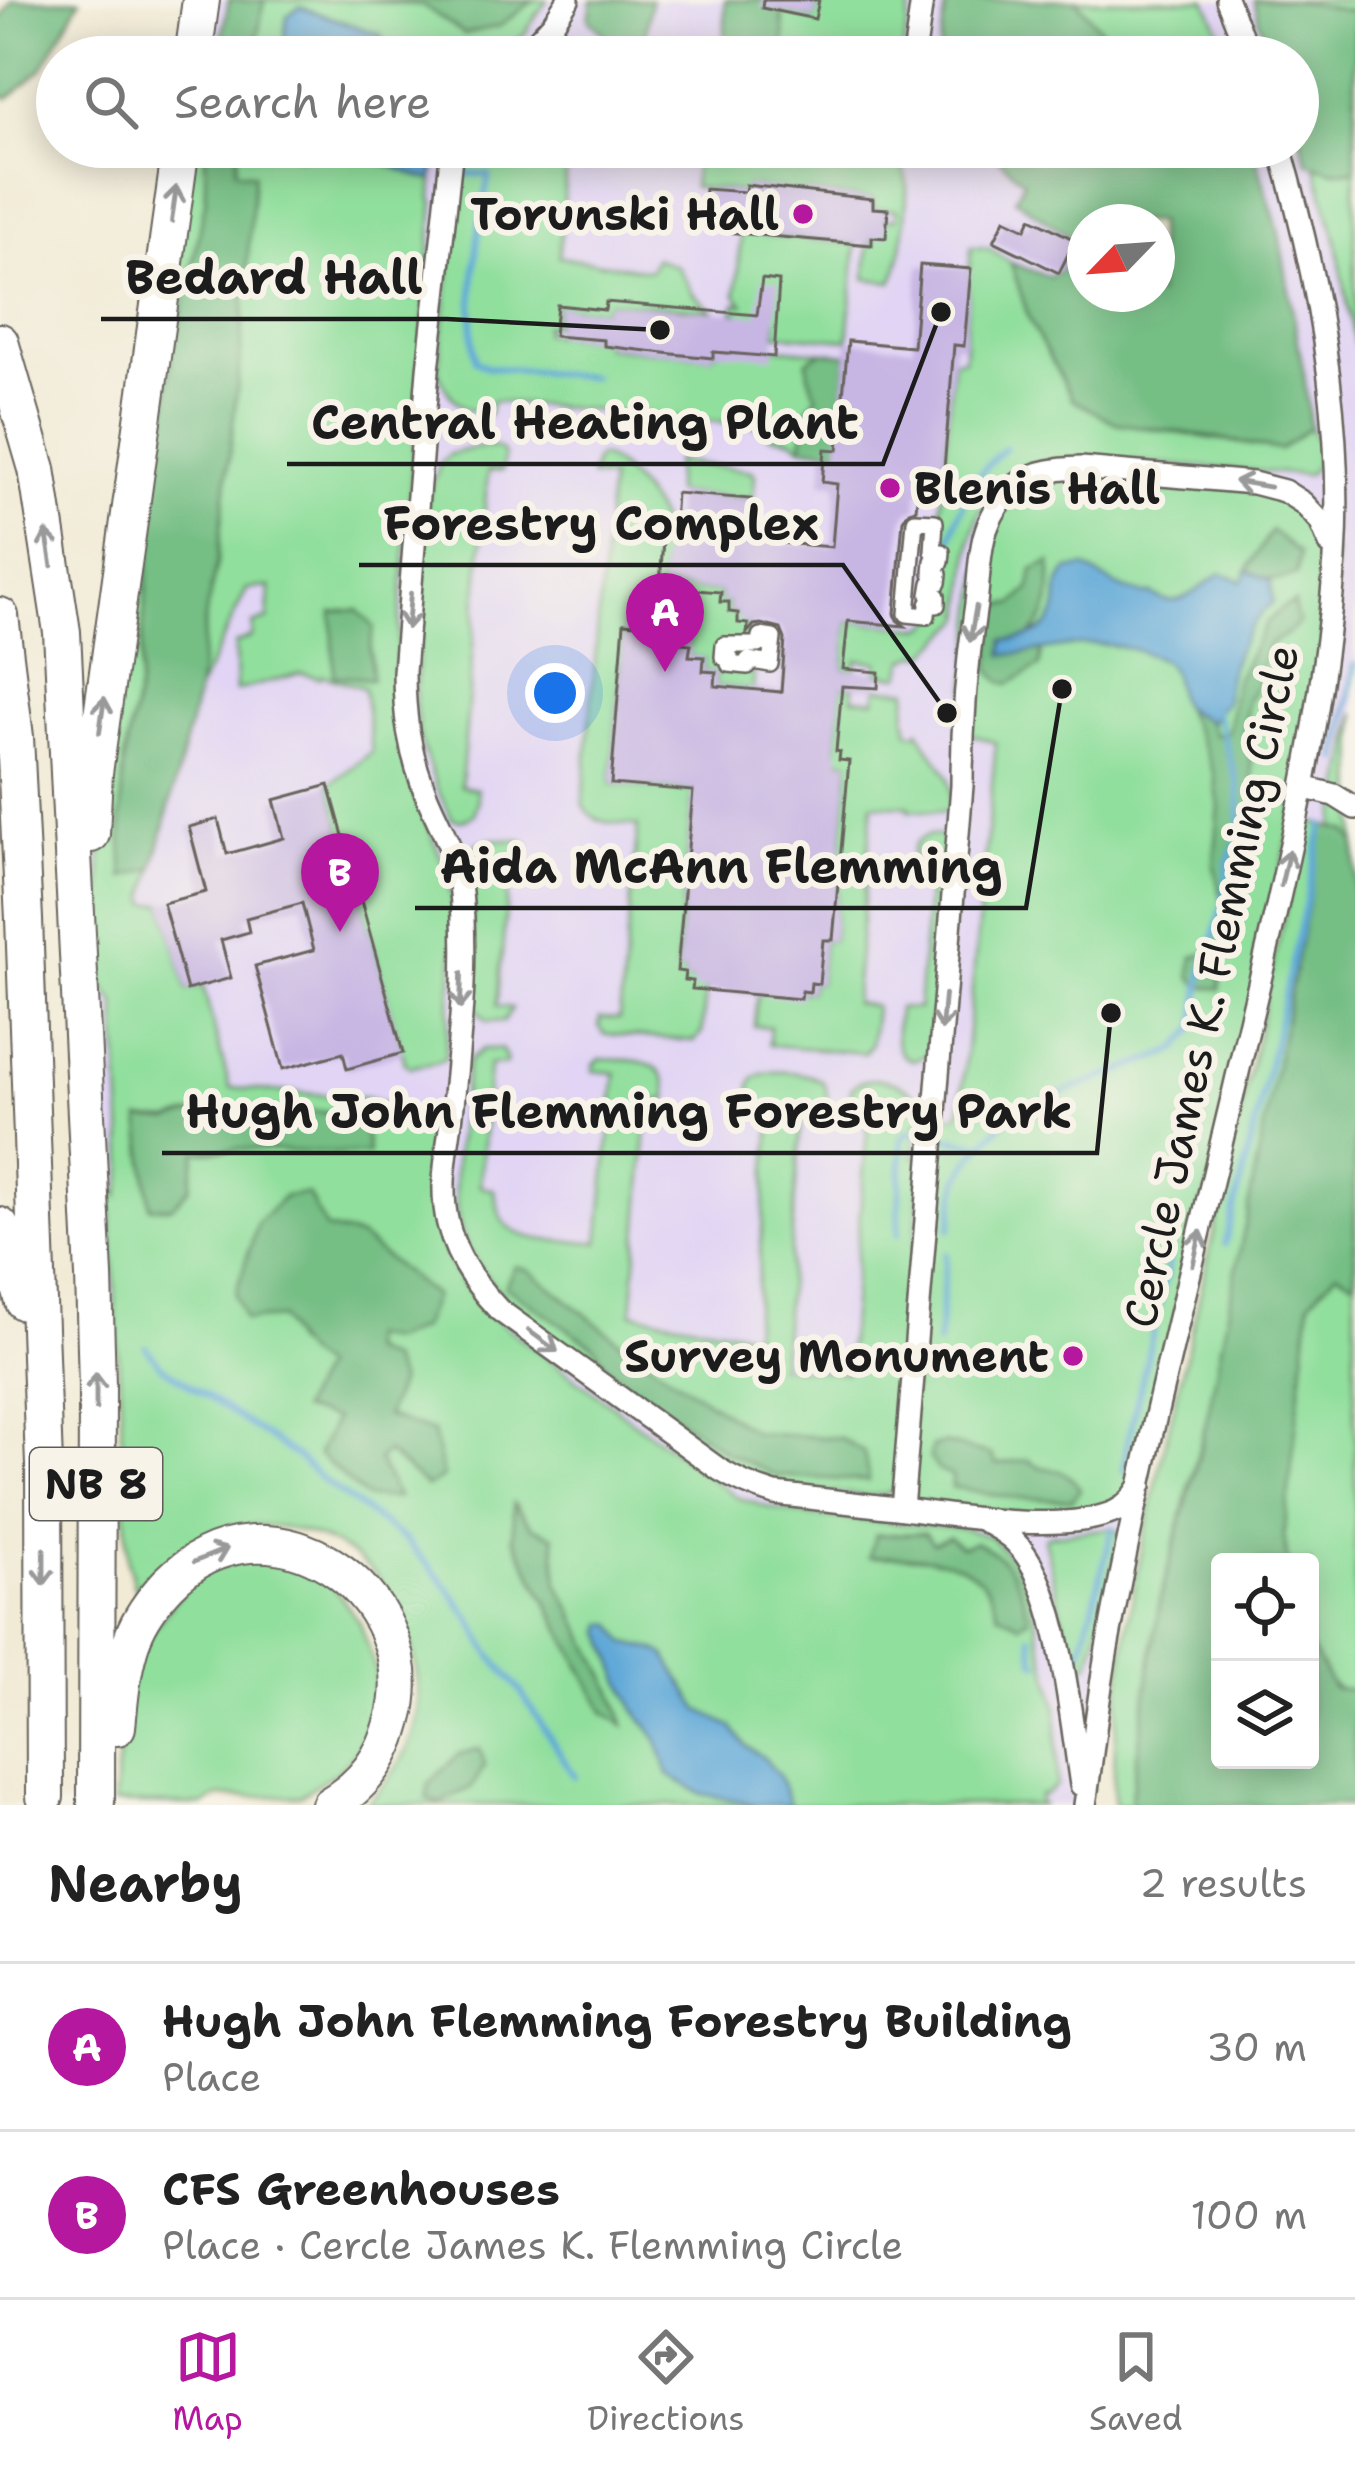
<!DOCTYPE html>
<html lang="en">
<head>
<meta charset="utf-8">
<style>
  :root { --surface:#fff; --page:#f6f6f6; --text:#222; --muted:#767676; --line:#e0e0e0; --accent:#b5179e }
  body { margin:0; font-family:"Shantell Sans",sans-serif; background:var(--page); color:var(--text) }
  .controls { position:absolute; right:36px; bottom:36px; display:grid; overflow:hidden; border-radius:12px; box-shadow:0 6px 30px #0003 }
  .controls button { width:108px; height:108px; display:grid; place-items:center; padding:0; border:0; border-bottom:3px solid var(--line); background:var(--surface); color:var(--text); font:60px sans-serif }
  .compass { position:absolute; left:1067px; top:204px; width:108px; height:108px; border-radius:50%; background:var(--surface); box-shadow:0 6px 30px #0003; rotate:245deg }
  .you { position:absolute; left:555px; top:693px; width:42px; height:42px; margin:-30px; border:9px solid #fff; border-radius:50%; background:#1a73e8; box-shadow:0 0 0 18px #1a73e833 }
  .badge { display:grid; place-items:center; width:78px; height:78px; border-radius:50%; background:var(--accent); color:#fff; font-size:39px; font-weight:700 }
  .pin { position:absolute; translate:-50% -99px; filter:drop-shadow(0 3px 6px #0008) }
  .pin::after { content:''; position:absolute; top:63px; width:42px; height:36px; background:inherit; clip-path:polygon(0 0,100% 0,50% 100%) }
  .list { margin:0; padding:0; list-style:none }
  h2 { display:flex; justify-content:space-between; align-items:center; height:156px; margin:0; padding:0 48px; font-size:51px }
  h2 small { font-size:39px; font-weight:400; color:var(--muted) }
  .list li { display:grid; grid-template-columns:78px 1fr auto; gap:36px; align-items:center; box-sizing:border-box; height:168px; padding:0 48px; border-top:3px solid var(--line) }
  .list b { display:block; font-size:45px; white-space:nowrap }
  .list p { margin:0; font-size:39px; white-space:nowrap; color:var(--muted) }
  .list em { font-size:39px; font-style:normal; color:var(--muted) }
  .icon { flex:none; width:66px; height:66px; fill:none; stroke:currentColor; stroke-width:2; stroke-linecap:round; stroke-linejoin:round }
  .map { position:relative; flex:none; width:1355px; height:1805px; overflow:hidden }
  .search { position:absolute; background:var(--surface); box-shadow:0 6px 30px #0003; left:36px; right:36px; top:36px; height:132px; display:flex; align-items:center; gap:30px; box-sizing:border-box; padding:0 42px; border-radius:66px; color:var(--muted); font-size:45px }
  .sheet { height:492px; background:var(--surface) }
  nav { display:flex; justify-content:space-around; align-items:center; box-sizing:border-box; height:168px; border-top:3px solid var(--line); background:var(--surface); font-size:33px; color:var(--muted) }
  nav a { display:grid; justify-items:center; gap:6px }
  nav .on { color:var(--accent) }
  .map>svg:first-child { display:block }
</style>
</head>
<body>
<div class="map">
<svg width="1355" height="1805" viewBox="0 0 1355 1805">
  <rect width="100%" height="100%" fill="#f7f3e8"/>
  <filter id="ink" filterUnits="userSpaceOnUse"><feTurbulence type="fractalNoise" baseFrequency=".00833" numOctaves="2"/><feDisplacementMap in="SourceGraphic" scale="24" xChannelSelector="R" yChannelSelector="G"/><feConvolveMatrix kernelMatrix="1 2 1 2 8 2 1 2 1" color-interpolation-filters="sRGB"/></filter>
  <filter id="wash" filterUnits="userSpaceOnUse"><feTurbulence type="fractalNoise" baseFrequency=".004" numOctaves="4" result="noise"/><feDisplacementMap in="SourceGraphic" scale="48" xChannelSelector="R" yChannelSelector="G"/><feGaussianBlur stdDeviation="2.7" result="paint"/><feColorMatrix in="noise" values="0 0 0 0 0 0 0 0 0 0 0 0 0 0 0 0 0 1.4 0 .05"/><feComposite in="paint" operator="in"/></filter>
  <g filter="url(#wash)">
    <rect width="100%" height="100%" fill="#f1ead5"/>
    <path fill="#e1d4f4" fill-rule="evenodd" d="M201 0H1355V842L1346 831 1298 819 1141 1485 1085 1805H574L552 1744 146 1347 94 1276 90 877 94 773 181 147H1298V57H193ZM1085 222H1157V294H1085Z"/>
    <path fill="#91df9d" stroke="#567e5c" stroke-width="3" fill-rule="evenodd" d="M264 0H389L424 6 464 34 534 0H547L525 33 501 57H386L381 35 300 7 287 16 282 57H254Z
      M819 0H912L902 57H871L868 50C843 58 806 65 785 48L782 12 814 19Z
      M1076 0H1206L1218 26 1227 57H1125Z
      M1254 0H1355V347L1336 239 1307 136 1298 57H1279Z
      M191 147H205L206 198 188 288 171 354 168 400 153 494 139 684 124 761 121 819 124 877 154 868 147 895 148 904 163 903 187 990 203 986 230 1088 367 1098 413 1114 437 1134C433 1184 429 1237 460 1280 469 1293 481 1304 491 1316L736 1497 767 1507 804 1515 965 1529 991 1537 1014 1563 1029 1593 1057 1707V1786L1045 1795H1040L1039 1803 1044 1805H366C382 1787 399 1768 409 1745 431 1698 411 1618 379 1579 344 1538 271 1513 219 1531 187 1543 161 1568 135 1589L128 1563 110 1183 119 1196 124 1168 116 1004 102 985 101 817ZM240 1110 362 1113 368 1153 237 1149 196 1152 141 1119 169 1121 190 1114ZM326 1229 360 1237 433 1296 368 1336V1351L389 1360 386 1416 427 1487 387 1452 378 1459 319 1454 335 1418 322 1368 294 1344 281 1318ZM515 1505 532 1527 554 1536 557 1583 612 1689 623 1722 605 1713 513 1538ZM924 1533 933 1544 961 1547 1020 1624C1005 1605 988 1578 966 1567 939 1554 898 1559 869 1556Z
      M239 147H277L300 157 308 154C334 157 361 157 386 164 403 169 416 178 433 180L432 200 434 201 397 654C395 703 396 747 414 793 427 825 443 855 450 889 460 943 449 1004 445 1058L435 1063 410 1067 405 1063 329 785 372 752 364 688 322 675 320 678 301 673 236 691 235 644 252 637 253 624 268 620 270 587 247 589 198 690 206 612 218 557 240 362 253 174 235 170Z
      M464 147H568L559 257 650 270 655 258 677 266 693 293 712 310 607 302 605 310 557 306 555 326 545 325 544 334 604 340 605 347 712 357 713 352 774 348 823 352 807 361 808 374 817 396 805 413 802 447 791 439 770 436 755 425 492 401 489 414C462 414 445 394 438 370Z
      M696 147C741 147 866 136 899 165 911 176 906 203 905 218 903 241 902 261 892 282L866 279 868 245 872 244 873 237 887 219H896L897 210 873 208V199L747 186 746 192 693 187Z
      M741 233 856 244 848 340 776 334V321L739 318V313L733 312 735 304H743L736 295Z
      M971 247 988 248 1011 263 1030 322 1073 400 1116 423 1280 450 1310 427 1317 442V464L1307 475 1135 462 1055 460 1029 464 1008 477 979 514 971 540 964 618 926 655 918 654 905 660 901 676 878 674V662L857 660 855 671 843 669 848 621 925 628 941 614 942 606 937 605 940 519 953 360 964 359Z
      M494 447 502 451 504 457 502 471H488L461 786 477 789 478 802 474 815 461 821 452 819 436 787 419 736 415 702 427 498 441 462 450 454 474 448Z
      M600 456C620 461 657 507 663 528 667 545 661 569 660 587L721 592 720 601 729 602V612L738 613 748 624 747 635 760 636 724 646 723 670 754 673 753 690 715 686 716 673 703 671 704 658 689 656 690 644 679 643 624 624 611 784 702 792 692 798 677 970 685 972V980L693 981 706 990 702 1033 694 1041 604 1034 599 1026 600 1018 619 1019 638 826C615 821 594 828 583 803L610 479 591 477 595 460Z
      M675 461 752 471 755 475 753 499 676 493 674 491Z
      M1038 473 1284 491 1335 555 1322 689 1141 1485 1103 1516 902 1509 934 1122 960 1113 996 743 962 731 985 533Z
      M841 686H853V698L875 700 877 688 908 690 906 717 909 732 916 733 919 730C932 763 959 768 949 811L944 812 909 810V806L873 804 854 1003 875 1006 871 1044 864 1053 769 1045 770 1027 754 1026 757 995 810 991 811 983H819L823 940H833L849 761 839 760 836 751Z
      M1355 712V1696L1344 1695 1310 1662V1562H1243L1210 1406 1160 1600 1130 1805H1114C1111 1646 1157 1483 1192 1329 1231 1160 1266 990 1306 821L1323 825 1274 1076 1341 798Z
      M931 835C941 836 946 836 947 847L930 1049 926 1056 912 1060C889 1053 897 1028 898 1008L918 1009 930 860 915 857 912 853C915 841 919 838 931 835Z
      M492 839 524 841 528 847V855L511 856 497 1006 512 1008 504 1022 487 1021 471 1003 472 916 469 864 471 852 478 843Z
      M483 1049H501L506 1058V1064L489 1065 480 1186 494 1190C496 1199 498 1211 503 1220 517 1245 573 1241 599 1242L616 1073 593 1071 594 1065 600 1059C633 1061 670 1055 667 1100H649L632 1313 753 1334 772 1112 750 1109C751 1101 749 1087 753 1080 762 1066 819 1071 825 1086 829 1094 826 1106 825 1115L802 1114 781 1361 779 1366 846 1373 868 1119 848 1117C849 1109 849 1094 852 1088 863 1070 927 1079 923 1121H917L914 1157 922 1159 894 1489 888 1494 871 1496C836 1492 795 1493 762 1480 713 1460 673 1425 631 1394 578 1355 498 1308 468 1248 442 1194 461 1122 467 1066L470 1059Z
      M1113 1528 1120 1532 1118 1548 1090 1664 1081 1667 1072 1661 1044 1538 1049 1535Z
      M258 1553 322 1571 360 1623 376 1671 370 1723 356 1753 337 1771 300 1796 218 1797 202 1805 113 1803 125 1696 138 1651 192 1576Z"/>
    <path fill="#74be84" stroke="#486d50" stroke-width="3" fill-rule="evenodd" d="M12 0H80L42 69 9 98 0 96V20Z
      M229 0H264L254 57H218Z
      M366 0H534L500 26 464 34 424 6Z
      M592 0H651L642 57 617 47 589 19Z
      M725 0H785L782 12 785 48 796 57H718L725 32Z
      M947 0H1076L1125 57H938Z
      M1254 0H1290L1355 12V170L1334 171 1307 162 1298 130V57H1274L1259 21Z
      M205 147H239L236 170 254 174 240 362 218 557 206 612 198 690 154 868 124 878 121 819 124 761 139 684 153 495 168 400 171 354 188 288 206 198Z
      M985 147H1253L1279 233 1305 381 1310 427 1280 450 1207 436 1116 423 1073 400 1030 322 1011 263 1049 277 1060 272 1075 240 1015 199 1024 181ZM1085 222H1157V294H1085Z
      M823 352 847 354 839 450 802 447 805 413 817 396 808 374 807 360Z
      M1271 531 1299 554 1297 574C1278 584 1266 580 1247 570Z
      M1051 562C1051 598 1053 611 1028 639L1004 641 1003 654 1020 653 1042 647 1040 666 1009 684 1001 682 990 670 993 616 1000 605 1014 604 1030 589 1033 570Z
      M1295 603V611L1299 622 1288 633 1267 646 1257 686 1248 699 1244 731 1251 760 1257 833 1249 882 1226 936 1220 989 1200 986 1191 976 1193 957 1210 953 1223 905 1214 866 1219 806 1214 774 1205 751 1184 709C1199 715 1209 718 1214 734L1224 737 1229 728 1235 682 1267 622 1282 608Z
      M358 610 374 627 370 649 372 679 334 676 332 612Z
      M1323 825 1347 831 1355 842V1282L1337 1272 1310 1301 1284 1535 1288 1562H1220V1760H1310V1647L1333 1688 1355 1690V1805H1130L1160 1600 1202 1444Z
      M240 1110 363 1113 368 1154 237 1149 196 1152 190 1187 172 1207H150L140 1119 169 1121 190 1114Z
      M308 1194 326 1229 360 1237 434 1296 421 1328 391 1341 368 1337V1351L389 1360 399 1381 386 1416 433 1432 443 1477 427 1487 387 1452 378 1460 398 1498H366L318 1454 335 1419 300 1410 321 1368 294 1344 281 1318 245 1320 235 1295 258 1222 285 1196Z
      M515 1266 529 1270 626 1346 755 1433 841 1438 864 1453 869 1481 776 1476 727 1453 609 1370 595 1347 505 1286Z
      M944 1443 992 1455 996 1464 1028 1460C1048 1476 1061 1460 1080 1489L1073 1500 1012 1498 952 1487V1476L939 1471 930 1458 932 1447Z
      M513 1504 532 1527 554 1536 558 1583 612 1689 624 1725 605 1713 513 1537Z
      M924 1533 933 1543 949 1537 961 1547 975 1542C1011 1559 1020 1581 1029 1618L1020 1624 998 1613C982 1550 922 1558 869 1557L875 1535Z
      M480 1748 485 1765 472 1787 439 1803 427 1798 429 1783 459 1754Z"/>
    <path fill="#60a9d8" stroke="#3e627a" stroke-width="3" d="M300 7 381 35 386 57H282L287 16Z
      M277 147H419L435 160 433 180C416 178 403 169 386 164 361 157 334 157 308 154L300 157Z
      M1085 567C1105 579 1128 596 1152 594 1176 613 1200 587 1221 573L1243 581 1247 570 1271 581 1273 602C1245 627 1226 665 1226 702L1216 712 1211 723C1203 717 1193 715 1186 709 1172 699 1179 680 1169 667 1163 659 1153 656 1144 653 1090 634 1056 651 1003 655L1004 640C1022 641 1045 634 1054 616 1062 599 1051 593 1068 570Z
      M605 1624 614 1625 626 1643 654 1649 665 1655 699 1709 732 1727 746 1746 764 1758 779 1776 790 1805H762L702 1794 668 1775 658 1741 633 1706 616 1668 603 1632Z"/>
    <g fill="none" stroke-linecap="round" stroke-linejoin="round">
      <path stroke="#60a9d8" stroke-width="6" d="M456 173 489 175C478 224 466 313 476 361L488 367 592 377
        M947 555C956 515 972 474 1005 448
        M1338 759 1355 664
        M948 1138 980 1145
        M950 1229C954 1213 954 1194 960 1178 970 1153 995 1136 1010 1113L1176 1050 1195 1028 1203 972 1223 905 1228 863 1241 833 1238 785 1216 712
        M898 1234 902 1139 907 1132 916 1133
        M1225 1244 1255 1127 1323 825
        M938 1343 946 1254
        M146 1347 160 1365 297 1457 324 1481 406 1541 441 1579 471 1619 490 1654 519 1689 575 1777
        M1124 1471 1126 1450 1168 1266 1171 1236
        M1031 1636 1035 1661 1039 1663
        M1081 1653 1113 1528"/>
    </g>
    <g id="blocks">
      <path fill="#c7b5e3" d="M763 0H819L815 19 762 8Z
        M746 185 873 199V208L888 209 886 238 872 237V245L724 232V228L708 227 710 208 703 207 705 189 746 192Z
        M1031 218 1075 240 1059 273 994 241 1005 219 1026 229Z
        M920 265 971 269 964 346 954 345 942 494 918 491 916 509 909 511 903 520 895 613 897 620 905 626 848 621 843 669 879 672 878 688 842 686 836 751 840 752 839 760 849 761 833 940H823L819 984 811 983 810 992 802 991 801 999 692 989 693 981 684 980 685 972 677 971 693 791 611 784 624 623 680 628 679 643 691 644 689 656 704 657 703 671 716 672 715 686 781 692 785 639 781 629 761 624 754 625 747 633 748 624 738 623V613L729 612V602H720L721 592 660 587 663 538 673 539 676 493 751 499 748 531 756 532V536L768 537V542L832 547 837 484 822 482 825 449 838 450 848 341 913 347Z
        M762 279 779 281 774 357 713 352V358L673 354 604 346V340L554 336 557 305 605 310 606 302 757 315Z
        M329 785 403 1053 347 1069 343 1053 283 1069 255 966 314 950 302 903 246 918 249 932 221 940 231 978 187 990 163 903 206 892 189 827 218 819 227 854 284 838 274 800Z"/>
    </g>
  </g>
  <g filter="url(#ink)">
    <use href="#blocks" fill-opacity="0" stroke="#67645d" stroke-width="3"/>
    <g fill="none" stroke-linecap="round" stroke-linejoin="round">
      <g stroke="#67645d" stroke-width="20">
        <path id="pedestrian" d="M915 521 935 522 933 551 942 552 941 562 933 561 932 573 939 574 938 583H931L929 595 937 596V605L928 604 927 616 907 614Z
          M760 636 773 638 770 664 748 660V666L729 664 730 657H723L724 645H759Z"/>
      </g>
      <g stroke="#67645d" stroke-width="26">
        <path id="minor" d="M1227 0 1250 57
          M522 57 553 23 568 0
          M914 57 922 0
          M452 147 428 370 404 672C404 714 409 750 424 789 436 821 456 850 460 884 469 956 460 1033 453 1105 449 1145 438 1184 448 1224 456 1258 475 1285 499 1310L720 1470C738 1481 755 1488 775 1494 818 1499 861 1504 904 1509 960 1517 1065 1534 1116 1511 1128 1505 1134 1496 1141 1485
          M1303 787 1334 795 1355 808
          M902 1509 962 786C962 727 966 670 975 611 979 586 978 561 984 537 989 518 1002 495 1019 483 1037 470 1059 469 1081 468L1253 483 1284 491 1303 503 1320 521 1330 544
          M984 1521C994 1527 1007 1533 1015 1542 1060 1585 1071 1723 1081 1785
          M1085 1805C1093 1751 1098 1696 1108 1643 1142 1459 1190 1276 1233 1094 1274 917 1322 741 1335 559 1344 421 1319 280 1280 147"/>
      </g>
      <g stroke="#67645d" stroke-width="40">
        <path id="motorway" d="M193 57 201 0
          M0 342 37 469 62 632 94 1276 97 1386 96 1802
          M0 616 15 737 24 919 44 1465 45 1797
          M91 834 94 773 181 147
          M0 1226 9 1246 24 1302
          M117 1727C120 1697 122 1667 133 1637 140 1618 154 1599 168 1584 267 1482 428 1591 394 1720 384 1758 364 1785 330 1805"/>
      </g>
      <use href="#pedestrian" stroke="#fff" stroke-width="15"/>
      <use href="#minor" stroke="#fff" stroke-width="21"/>
      <use href="#motorway" stroke="#fff" stroke-width="36"/>
    </g>
    <defs><path id="oneway-shaft" d="M-6 0H5M1.5-3L5.5 0L1.5 3" fill="none" stroke-width="1.6" stroke-linecap="round" stroke-linejoin="round" transform="scale(3)"/></defs>
    <g stroke="#999">
      <use href="#oneway-shaft" transform="translate(174 204) rotate(-82)"/>
      <use href="#oneway-shaft" transform="translate(1252 484) rotate(-170)"/>
      <use href="#oneway-shaft" transform="translate(49 548) rotate(-99)"/>
      <use href="#oneway-shaft" transform="translate(409 611) rotate(95)"/>
      <use href="#oneway-shaft" transform="translate(973 624) rotate(100)"/>
      <use href="#oneway-shaft" transform="translate(102 715) rotate(-82)"/>
      <use href="#oneway-shaft" transform="translate(1285 868) rotate(-77)"/>
      <use href="#oneway-shaft" transform="translate(461 991) rotate(92)"/>
      <use href="#oneway-shaft" transform="translate(943 1012) rotate(95)"/>
      <use href="#oneway-shaft" transform="translate(1197 1248) rotate(-77)"/>
      <use href="#oneway-shaft" transform="translate(543 1341) rotate(36)"/>
      <use href="#oneway-shaft" transform="translate(96 1391) rotate(-90)"/>
      <use href="#oneway-shaft" transform="translate(211 1555) rotate(-22)"/>
      <use href="#oneway-shaft" transform="translate(44 1567) rotate(90)"/>
    </g>
  </g>
  <g fill="#b5179e" stroke="#f7f3e8" stroke-width="4.5">
    <circle cx="803" cy="214" r="12"/>
    <circle cx="890" cy="488" r="12"/>
    <circle cx="1073" cy="1356" r="12"/>
  </g>
  <g text-anchor="middle" stroke-width="12" stroke-linejoin="round" paint-order="stroke">
    <rect fill="#f7f3e8" stroke="#5e5c59" stroke-width="3" x="30" y="1448" width="132" height="72" rx="9"/>
    <g font-size="42" font-weight="bold" fill="#1c1c1c">
      <text x="96" y="1499">NB 8</text>
    </g>
    <g font-size="45" font-weight="bold" fill="#1c1c1c" stroke="#f7f3e8" text-anchor="end">
      <text x="779" y="230">Torunski Hall</text>
      <text x="914" y="504" text-anchor="start">Blenis Hall</text>
      <text x="1049" y="1372">Survey Monument</text>
    </g>
    <g font-size="45" fill="#1c1c1c" stroke="#f7f3e8">
      <text transform="translate(1211 986) rotate(-78)" y="16">Cercle James K. Flemming Circle</text>
    </g>
  </g>
  <path fill="none" stroke="#1c1c1c" stroke-width="4.5" d="M660 330L447 319H101M941 312L883 464H287M947 713L843 565H359M1062 689L1026 908H415M1111 1013L1097 1153H162"/>
  <g fill="#1c1c1c" stroke="#f7f3e8" stroke-width="4.5">
    <circle cx="660" cy="330" r="12"/>
    <circle cx="941" cy="312" r="12"/>
    <circle cx="947" cy="713" r="12"/>
    <circle cx="1062" cy="689" r="12"/>
    <circle cx="1111" cy="1013" r="12"/>
  </g>
  <g font-size="48" text-anchor="middle" font-weight="bold" fill="#1c1c1c" stroke="#f7f3e8" stroke-width="12" stroke-linejoin="round" paint-order="stroke">
    <text x="274" y="294">Bedard Hall</text>
    <text x="585" y="439">Central Heating Plant</text>
    <text x="601" y="540">Forestry Complex</text>
    <text x="721" y="883">Aida McAnn Flemming</text>
    <text x="629" y="1128">Hugh John Flemming Forestry Park</text>
  </g>
</svg>
<div class="controls">
<button><svg class="icon" aria-label="locate" viewBox="0 0 24 24"><circle cx="12" cy="12" r="6"/><path d="M12 2v4M12 18v4M2 12h4M18 12h4"/></svg></button>
<button><svg class="icon" aria-label="layers" viewBox="0 0 24 24"><path d="M12 4l9 5-9 5-9-5zM3 14l9 5 9-5"/></svg></button>
</div>
<svg class="compass" viewBox="-18 -18 36 36"><path d="M0-13l5 13h-10z" fill="#e53935"/><path d="M0 13l5-13h-10z" fill="#767676"/></svg>
<div class="you"></div>
<div class="pin badge" style="left:665px;top:672px">A</div>
<div class="pin badge" style="left:340px;top:932px">B</div>
<div class="search"><svg class="icon" aria-label="search" viewBox="0 0 24 24"><circle cx="10" cy="10" r="6"/><path d="M15 15l6 6"/></svg>Search here</div>
</div>
<section class="sheet">
<h2>Nearby<small>2 results</small></h2>
<ul class="list">
<li><span class="badge">A</span><div><b>Hugh John Flemming Forestry Building</b><p>Place</p></div><em>30 m</em></li>
<li><span class="badge">B</span><div><b>CFS Greenhouses</b><p>Place · Cercle James K. Flemming Circle</p></div><em>100 m</em></li>
</ul>
</section>
<nav>
<a class="on"><svg class="icon" aria-label="map" viewBox="0 0 24 24"><path d="M3 6l6-2 6 2 6-2v14l-6 2-6-2-6 2zM9 4v14M15 6v14"/></svg>Map</a>
<a><svg class="icon" aria-label="directions" viewBox="0 0 24 24"><path d="M12 3l9 9-9 9-9-9zM9 14v-3h6M13 9l2 2-2 2"/></svg>Directions</a>
<a><svg class="icon" aria-label="saved" viewBox="0 0 24 24"><path d="M7 4h10v16l-5-4-5 4z"/></svg>Saved</a>
</nav>
</body>
</html>
